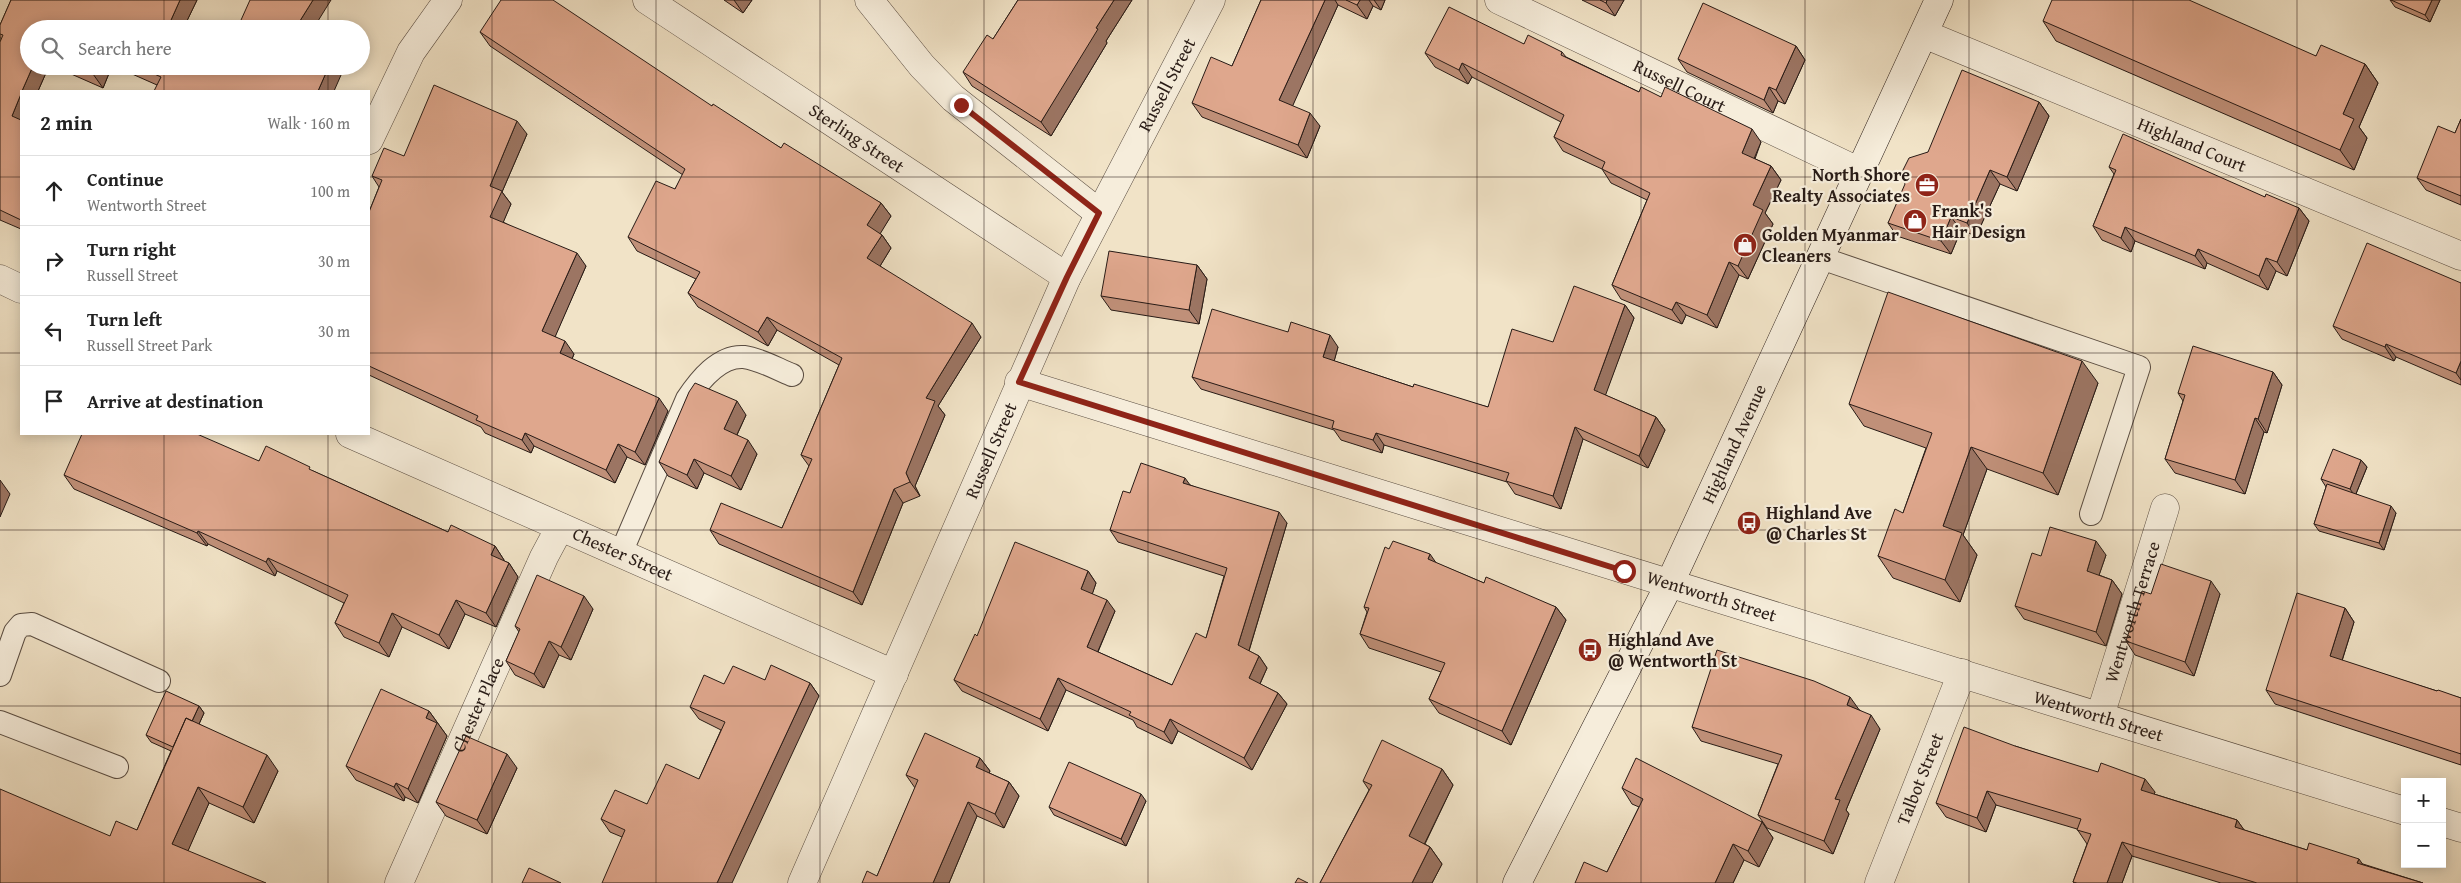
<!DOCTYPE html>
<html lang="en">
<head>
<meta charset="utf-8">
<style>
  :root { --surface:#fff; --page:#f6f6f6; --text:#222; --muted:#767676; --line:#e0e0e0 }
  body { margin:0; font-family:"Gentium Book Plus",serif; background:var(--page); color:var(--text) }
  .controls { position:absolute; right:15px; bottom:15px; display:grid; overflow:hidden; border-radius:0px; box-shadow:0 2px 12px #0003 }
  .controls button { width:45px; height:45px; display:grid; place-items:center; padding:0; border:0; border-bottom:1px solid var(--line); background:var(--surface); color:var(--text); font:25px sans-serif }
  .stop { position:absolute; width:15px; height:15px; margin:-11px; border:4px solid #8f2418; border-radius:50%; background:#fff }
  .stop.end { background:#8f2418; border-color:#fff; box-shadow:0 1px 5px #0008 }
  .list { margin:0; padding:0; list-style:none }
  h2 { display:flex; justify-content:space-between; align-items:center; height:65px; margin:0; padding:0 20px; font-size:21px }
  h2 small { font-size:16px; font-weight:400; color:var(--muted) }
  .list li { display:grid; grid-template-columns:32px 1fr auto; gap:15px; align-items:center; box-sizing:border-box; height:70px; padding:0 20px; border-top:1px solid var(--line) }
  .list b { display:block; font-size:19px; white-space:nowrap }
  .list p { margin:0; font-size:16px; white-space:nowrap; color:var(--muted) }
  .list em { font-size:16px; font-style:normal; color:var(--muted) }
  .icon { flex:none; width:28px; height:28px; fill:none; stroke:currentColor; stroke-width:2; stroke-linecap:round; stroke-linejoin:round }
  .map { position:relative; flex:none; width:2461px; height:883px; overflow:hidden }
  .search { position:absolute; background:var(--surface); box-shadow:0 2px 12px #0003; left:20px; top:20px; width:350px; height:55px; display:flex; align-items:center; gap:12px; box-sizing:border-box; padding:0 18px; border-radius:28px; color:var(--muted); font-size:19px }
  .panel { position:absolute; background:var(--surface); box-shadow:0 2px 12px #0003; left:20px; top:90px; width:350px; height:345px; border-radius:0px }
  .map>svg:first-child { display:block }
</style>
</head>
<body>
<div class="map">
<svg width="2461" height="883" viewBox="0 0 2461 883">
  <rect width="100%" height="100%" fill="#f1e3c7"/>
  <filter id="stains"><feTurbulence type="fractalNoise" baseFrequency=".004" numOctaves="4"/><feColorMatrix values="0 0 0 0 .2 0 0 0 0 .09 0 0 0 0 .02 0 0 0 .5 -.17"/></filter>
  <radialGradient id="worn" r=".72"><stop offset=".6" stop-color="#630" stop-opacity="0"/><stop offset="1" stop-color="#630" stop-opacity=".3"/></radialGradient>
  <g fill="none" stroke-linecap="round" stroke-linejoin="round">
    <g stroke="#5a4d42" stroke-width="24">
      <path id="lane" d="M1821 258 2139 367 2091 514
        M621 553 687 399C699 381 719 355 744 357 760 359 777 369 792 375
        M0 675 15 632 21 625 32 624 159 681
        M0 722 117 767"/>
    </g>
    <g stroke="#5a4d42" stroke-width="29">
      <g id="street">
        <path id="s1" d="M647 0 1067 277"/>
        <path d="M869 0 922 66 953 98 1099 213"/>
        <path id="s2" d="M1499 0 1860 172"/>
        <path id="s3" d="M1924 34 2461 256"/>
        <path d="M369 140 411 52 448 0"/>
        <path d="M0 279 21 289"/>
        <path id="s4" d="M1019 382 2405 811"/>
        <path id="s5" d="M350 434 894 674"/>
        <path id="s6" d="M2100 716 2165 508"/>
        <path d="M2442 822 2461 828"/>
        <path id="s7" d="M399 883 544 557 560 527"/>
        <path id="s8" d="M802 883 1067 277 1211 0"/>
        <path id="s9" d="M1879 883 1962 673"/>
      </g>
    </g>
    <g stroke="#281b16" stroke-width="29">
      <g id="secondary">
        <path id="s10" d="M1517 883 1669 585 1939 0"/>
      </g>
    </g>
    <use href="#lane" stroke="#f6eddb" stroke-width="22"/>
    <use href="#street" stroke="#f6eddb" stroke-width="28"/>
    <use href="#secondary" stroke="#f6eddb" stroke-width="28"/>
  </g>
  <path fill="#c09079" stroke="#281b16" d="M11 0H197L183 29H29V66H49L38 91H21V229L0 220V42L1 39 0 37V25Z
    M724 0H752L743 13Z
    M1018 0H1132L1106 41 1107 43 1051 136 972 86 963 72 993 39Z
    M1261 0H1385L1381 10 1373 6 1367 19 1338 5 1292 106 1320 126 1307 158 1202 117 1192 103 1232 66Z
    M1582 0H1624L1615 16Z
    M2390 0H2440L2430 22 2395 7Z
    M2043 21 2316 56 2365 64 2378 83 2359 127 2367 138 2354 170 2056 41Z
    M480 32 712 106 781 148 881 203 891 216 880 233 882 235 891 248 880 266 981 337 938 406 945 415 915 486 920 496 903 503 862 605 719 544 710 530 782 528 809 466 801 455 839 365 777 330 768 346 698 307 688 293 696 279 637 251 628 237 675 189 683 175 490 46Z
    M1524 44 1562 52 1566 57 1639 92 1661 97 1761 142 1755 159 1771 166 1781 180 1765 213 1773 224 1748 279 1739 275 1717 328 1686 315 1682 324 1621 299 1612 285 1647 200 1611 183 1602 169 1563 151 1554 137 1561 122 1472 77 1468 84 1435 67 1425 53Z
    M1796 46 1805 60 1785 104 1778 101 1773 113 1687 72 1678 59Z
    M53 66H112L103 88Z
    M114 66H345L157 85Z
    M2039 102 2049 116 2017 191 2000 184 1976 236 1961 230 1951 254 1897 236 1888 223 1928 152Z
    M2461 119V205L2426 190 2417 178 2455 133Z
    M527 134 502 192 511 204 503 222 586 266 555 336 574 354 572 359 668 411 645 465 627 457 615 483 534 446 531 453 485 433 481 427 369 375V212L379 187 372 176 404 156Z
    M2109 167 2265 197 2299 208 2309 221 2287 276 2276 271 2268 290 2207 263 2205 269 2135 241 2131 252 2102 240 2093 226 2114 174Z
    M1197 265 1207 279 1199 324 1111 310 1101 296Z
    M2461 283V385L2396 357 2394 361 2342 339 2333 326Z
    M1625 305 1634 318 1605 395 1656 417 1665 430 1648 468 1583 439 1561 509 1515 494 1507 482 1384 445 1382 453 1341 440 1334 430 1201 389 1192 377 1288 332 1338 347 1334 361 1413 387 1488 407 1553 342Z
    M2273 372 2282 385 2267 433 2264 432 2245 494 2175 473 2165 459 2183 401 2178 393Z
    M2098 383 2058 495 1987 469 1963 535 1977 555 1960 602 1893 578 1878 556 1903 513 1926 448 1864 426 1849 404Z
    M746 415 737 435 757 454 741 490 704 473 697 489 668 476 659 462Z
    M2361 460 2367 467 2356 494 2396 513 2384 550 2319 531 2314 524 2326 487 2321 479Z
    M259 461 313 471 448 532 495 546 504 560V561L509 563 518 577 496 627 465 614 449 649 402 627 389 657 344 637 335 623 344 603 277 571 275 576 208 544 207 546 74 489 64 475Z
    M1190 485 1287 523 1249 651 1259 656 1267 668 1260 684 1278 693 1287 704 1252 770 1178 731 1172 744 1137 727 1133 720 1066 690 1048 731 962 691 954 680 977 636 1088 571 1096 583 1092 594 1115 611 1098 652 1172 685 1206 638 1224 576 1118 542 1110 530 1130 493Z
    M2106 555 2099 575 2112 580 2122 594 2106 646 2024 619 2015 606Z
    M1436 563 1484 583 1556 607 1566 620 1511 745 1439 713 1429 699 1441 672 1369 648 1360 634 1367 612 1364 607Z
    M2151 594H2220L2194 676 2135 655 2126 641Z
    M2345 608 2354 622 2342 661 2437 691 2461 698V765L2275 704 2266 690Z
    M593 609 571 660 559 655 544 688 515 675 506 661 519 632 515 626Z
    M765 680 810 683 819 696 622 837 610 832 601 819 647 804 699 779 721 730 699 719 690 707 724 684Z
    M199 706 204 713 199 724 278 771 254 823 209 803 188 850 110 836 137 830 171 751 151 742 146 735Z
    M1860 710 1880 729 1846 810 1849 814 1833 854 1767 828 1758 815 1778 764 1701 741 1692 727Z
    M429 711 447 736 418 803 405 797 404 801 356 780 346 766Z
    M2015 746 2155 792 2154 794 2237 820 2244 830 2307 850 2363 864 2423 883H2221L2132 856 2122 883H2074L2073 882 2087 844 2077 829 1996 805 1986 832 1946 817 1936 803Z
    M980 758 990 771 989 773 1009 782 1019 796 1004 828 977 816 949 883H862L877 876 915 788 906 775Z
    M517 768 487 834 446 816 436 802Z
    M1442 769 1453 785 1425 844 1430 847 1442 864 1432 883H1320L1369 790 1363 781Z
    M1622 788 1762 822 1773 838 1759 867 1744 860 1733 883H1575L1607 872 1639 807 1632 804Z
    M1146 801 1126 846 1054 815 1049 807Z"/>
  <path fill="#9c7563" stroke="#281b16" d="M180 0H197L183 29H167Z
    M313 0H331L313 29H302L298 24Z
    M734 0H752L743 13Z
    M1114 0H1132L1106 41 1107 43 1051 136 1041 122 1096 28Z
    M1325 0H1335L1338 5 1289 114 1279 100Z
    M1360 0H1369L1373 6 1367 19 1357 5Z
    M1374 0H1385L1381 10Z
    M1607 0H1624L1615 16 1606 3Z
    M2432 0H2440L2430 22 2425 15Z
    M1796 46 1805 60 1785 104 1776 90Z
    M1462 63 1472 77 1468 84 1459 70Z
    M2365 64 2378 83 2359 127 2367 138 2354 170 2340 150 2343 114Z
    M33 66H49L38 91H22Z
    M97 66H112L103 88 93 74Z
    M329 66H345L334 91H318Z
    M1769 87 1778 101 1773 113 1764 100Z
    M21 94V130L12 116Z
    M2039 102 2049 116 2017 191 2007 177Z
    M1310 113 1320 126 1307 158 1298 145Z
    M517 121 527 134 502 192 511 204 500 230 490 217V186Z
    M1752 129 1761 142 1751 166 1742 153Z
    M1771 166 1781 180 1765 213 1773 224 1748 279 1738 266 1753 205Z
    M1990 170 2000 184 1976 236 1967 223Z
    M881 203 891 216 877 239 867 225Z
    M2299 208 2309 221 2287 276 2277 262Z
    M1951 217 1961 230 1951 254 1941 241Z
    M2125 227 2135 241 2131 252 2121 238Z
    M882 235 891 248 877 271 867 258Z
    M2198 249 2207 263 2205 269 2195 256Z
    M577 253 586 266 552 344 542 331Z
    M2266 258 2276 271 2268 290 2259 276Z
    M1729 262 1739 275 1717 328 1707 315Z
    M1197 265 1207 279 1199 324 1189 310Z
    M1676 302 1686 315 1682 324 1672 310Z
    M1625 305 1634 318 1603 402 1594 390Z
    M767 317 777 330 768 346 758 332Z
    M972 323 981 337 938 406 945 415 915 486 920 496 910 482 906 473 926 398Z
    M1330 335 1338 347 1332 369 1323 357Z
    M565 341 574 354 569 366 560 353Z
    M2386 344 2396 357 2394 361 2385 347Z
    M2082 361 2098 383 2058 495 2043 473Z
    M2461 361V380L2456 373Z
    M2273 372 2282 385 2267 433 2258 419Z
    M659 398 668 411 645 465 635 452Z
    M737 401 746 415 733 443 724 429Z
    M1656 417 1665 430 1648 468 1639 456Z
    M2255 418 2264 432 2245 494 2235 480Z
    M1575 427 1583 439 1561 509 1553 496Z
    M525 433 534 446 531 453 522 440Z
    M1376 433 1384 445 1382 453 1373 440Z
    M748 440 757 454 741 490 731 476Z
    M618 444 627 457 615 483 606 470Z
    M1971 447 1987 469 1963 535 1977 555 1960 602 1945 580 1943 526Z
    M694 459 704 473 697 489 687 475Z
    M2361 460 2367 467 2355 496 2350 489Z
    M1185 478 1193 489 1183 483Z
    M0 480 10 494 0 517Z
    M894 489 903 503 862 605 853 592Z
    M2391 506 2396 513 2384 550 2379 543Z
    M1279 512 1287 523 1247 657 1238 645Z
    M198 531 208 544 207 546 197 533Z
    M2096 541 2106 555 2096 584 2087 571Z
    M495 546 504 560 500 569 491 555Z
    M1430 554 1439 567 1428 559Z
    M268 558 277 571 275 576 266 562Z
    M509 563 518 577 496 627 486 613Z
    M1088 571 1096 583 1090 601 1081 589Z
    M2112 580 2122 594 2106 646 2096 632Z
    M2211 581 2220 594 2194 676 2185 662Z
    M584 596 593 609 571 660 561 647Z
    M456 600 465 614 449 649 439 635Z
    M1107 600 1115 611 1095 658 1087 647Z
    M1556 607 1566 620 1511 745 1502 731Z
    M2345 608 2354 622 2339 670 2330 656Z
    M392 613 402 627 389 657 379 643Z
    M549 641 559 655 544 688 534 674Z
    M1259 656 1267 668 1257 690 1249 678Z
    M1058 678 1066 690 1048 731 1040 719Z
    M810 683 819 696 732 883H717Z
    M1278 693 1287 704 1252 770 1244 758Z
    M1850 697 1860 711 1847 705Z
    M199 706 204 713 184 757 179 750Z
    M429 711 447 736 418 803 408 789 426 718Z
    M1871 715 1880 729 1846 810 1849 814 1833 854 1824 841 1835 799Z
    M1170 719 1178 731 1172 744 1164 732Z
    M507 754 517 768 487 834 477 820Z
    M267 755 278 771 254 823 243 807Z
    M980 758 990 771 985 781 976 767Z
    M1442 769 1453 785 1420 853 1409 836Z
    M2145 779 2155 792 2151 804 2141 790Z
    M1009 782 1019 796 1004 828 995 814Z
    M396 783 405 797 404 801 394 787Z
    M198 787 209 803 184 860 172 844Z
    M1987 791 1996 805 1986 832 1977 818Z
    M1141 794 1146 801 1126 846 1121 839Z
    M968 802 977 816 949 883H933Z
    M2237 820 2247 834 2235 827Z
    M1762 822 1773 838 1759 867 1748 851Z
    M2122 842 2132 856 2122 883H2107Z
    M1733 844 1744 860 1733 883H1715Z
    M1430 847 1442 864 1432 883H1412Z
    M2359 859 2368 872 2357 863Z"/>
  <path fill="#dfa78d" stroke="#281b16" d="M11 0H180L167 29H29V66H33L22 91H21V94L12 116 21 120V220L0 210V42L3 35 0 34V25Z
    M250 0H313L298 24 310 29H237Z
    M501 0H553L712 106 713 104 781 148 784 143 881 203 867 225 882 235 867 258 972 323 926 398 935 401 906 473 910 482 894 489 853 592 710 530 721 503 782 528 812 459 801 455 842 358 767 317 758 332 688 293 700 272 628 237 656 181 675 189 685 169 480 32Z
    M1018 0H1114L1096 28 1098 29 1041 122 963 72 987 35 993 39Z
    M1261 0H1325L1279 100 1310 113 1298 145 1192 103 1211 57 1232 66Z
    M1346 0H1360L1357 5Z
    M1600 0H1607L1606 3Z
    M2052 0H2189L2316 56 2321 45 2365 64 2343 114 2354 119 2340 150 2043 21Z
    M2391 0H2432L2425 15Z
    M1703 3 1796 46 1776 90 1769 87 1764 100 1678 59Z
    M1449 7 1524 44 1528 35 1562 52 1561 55 1639 92 1641 87 1661 97 1665 87 1752 129 1742 153 1771 166 1753 205 1763 210 1738 266 1729 262 1707 315 1676 302 1672 310 1612 285 1650 193 1602 169 1605 162 1554 137 1564 115 1462 63 1459 70 1425 53Z
    M75 66H97L93 74Z
    M137 66H329L318 91H154L161 77Z
    M1962 70 2039 102 2007 177 1990 170 1967 223 1951 217 1941 241 1888 223 1905 184 1901 174 1909 158 1928 152Z
    M434 85 517 121 490 186 502 191 490 217 577 253 542 331 565 341 560 353 659 398 635 452 618 444 606 470 525 433 522 440 476 420 478 416 369 366V212L382 180 372 176 384 148 404 156Z
    M2461 119V196L2417 178 2438 126 2455 133Z
    M2123 134 2265 197 2266 194 2299 208 2277 262 2266 258 2259 276 2198 249 2195 256 2125 227 2121 238 2093 226 2116 170 2109 167Z
    M2367 243 2461 283V361L2456 373 2386 344 2385 347 2333 326Z
    M1109 251 1197 265 1189 310 1101 296Z
    M1574 286 1625 305 1594 390 1656 417 1639 456 1575 427 1553 496 1506 481 1509 473 1376 433 1373 440 1332 428 1334 421 1192 377 1212 309 1288 332 1291 322 1330 335 1323 357 1413 387 1414 384 1488 407 1512 329 1553 342Z
    M1888 292 2082 361 2043 473 1971 447 1943 526 1962 533 1945 580 1878 556 1895 509 1903 513 1932 433 1849 404Z
    M2193 346 2273 372 2258 419 2255 418 2235 480 2165 459 2185 395 2178 393Z
    M695 383 737 401 724 429 748 440 731 476 694 459 687 475 659 462 689 392Z
    M82 434H197L259 461 266 446 310 467 309 469 448 532 451 525 495 546 491 555 509 563 486 613 456 600 439 635 392 613 379 643 335 623 348 595 268 558 266 562 198 531 197 533 64 475Z
    M2333 449 2361 460 2350 489 2321 479Z
    M1141 463 1185 478 1183 483 1279 512 1238 645 1259 656 1249 678 1278 693 1244 758 1170 719 1164 732 1129 715 1131 712 1058 678 1040 719 954 680 975 634 977 636 1015 542 1088 571 1081 589 1107 600 1087 647 1172 685 1196 633 1206 638 1227 568 1110 530 1123 491 1130 493Z
    M2327 484 2391 506 2379 543 2314 524Z
    M2050 527 2096 541 2087 571 2112 580 2096 632 2015 606 2032 553 2041 556Z
    M1393 541 1430 554 1428 559 1484 583 1486 577 1556 607 1502 731 1429 699 1445 663 1360 634 1369 608 1364 607 1385 547 1389 549Z
    M2161 564 2211 581 2185 662 2126 641 2142 591 2151 594Z
    M537 575 584 596 561 647 549 641 534 674 506 661 520 629 515 626Z
    M2297 593 2345 608 2330 656 2437 691 2438 690 2461 698V754L2266 690Z
    M1717 650 1814 681 1850 697 1847 705 1871 715 1835 799 1840 800 1824 841 1758 815 1782 755 1692 727Z
    M771 665 810 683 717 883H602L625 830 601 819 615 790 647 804 666 764 699 779 725 722 690 707 704 675 724 684 733 666 765 680Z
    M381 689 429 711 426 718 437 723 408 789 396 783 394 787 346 766Z
    M166 691 199 706 192 721 186 718 173 747 146 735Z
    M186 718 267 755 243 807 198 787 172 844 266 883H0V789L110 836 116 821 137 830Z
    M1964 727 2015 746 2098 772 2101 763 2145 779 2141 790 2237 820 2235 827 2307 850 2309 843 2359 859 2357 863 2423 883H2257L2122 842 2107 883H2077L2073 882 2091 834 2077 830 2081 819 1987 791 1977 818 1936 803Z
    M925 733 980 758 976 767 1009 782 995 814 968 802 933 883H862L867 871 877 876 918 780 906 775Z
    M466 736 507 754 477 820 436 802Z
    M1382 740 1442 769 1409 836 1430 847 1412 883H1320L1372 785 1363 781Z
    M1636 758 1762 822 1748 851 1733 844 1715 883H1575L1584 862 1607 872 1643 799 1622 788Z
    M1069 762 1141 794 1121 839 1049 807Z
    M529 868 561 883H522Z
    M1298 878 1308 883H1295Z"/>
  <g fill="none" stroke-linecap="round" stroke-linejoin="round">
    <path stroke="#8f2418" stroke-width="6" d="M961 105 1099 213 1067 277 1019 382 1624 571"/>
  </g>
  <path fill="none" stroke="#281b16" stroke-width="1" stroke-opacity="0.55" d="M164 0V29M328 0V29M492 0V883M656 0V883M820 0V883M984 0V883M1148 0V883M1313 0V883M1477 0V883M1641 0V883M1805 0V883M1969 0V883M2133 0V883M2297 0V883M164 66V91M328 66V91M0 177H21M369 177H2461M0 353H21M369 353H2461M164 434V883M328 434V883M0 530H2461M0 706H2461"/>
  <defs>
    <g id="office-disc" transform="scale(1.25)"><circle r="9.5" fill="#8f2418" stroke="#f6eddb"/><path d="M-6-3h4V-5.5h4V-3h4V5H-6ZM-1-4.5V-3h2v-1.5ZM-6 0V1H6V0Z" fill="#fff"/></g>
    <g id="shop-disc" transform="scale(1.25)"><circle r="9.5" fill="#8f2418" stroke="#f6eddb"/><path d="M-5-2.5h2.3a2.7 3.5 0 0 1 5.4 0H5L5.5 6h-11ZM-1.5-2.5h3a1.5 2.3 0 0 0-3 0Z" fill="#fff"/></g>
    <g id="bus-disc" transform="scale(1.25)"><circle r="9.5" fill="#8f2418" stroke="#f6eddb"/><path d="M-5-6H5V4H4V6H2V4H-2V6H-4V4H-5ZM-3.5-4V0h7V-4ZM-3.5 1.2v1.5H-2V1.2ZM2 1.2v1.5H3.5V1.2Z" fill="#fff"/></g>
  </defs>
  <g fill-rule="evenodd">
    <use href="#office-disc" x="1927" y="185"/>
    <use href="#shop-disc" x="1915" y="221"/>
    <use href="#shop-disc" x="1745" y="245"/>
    <use href="#bus-disc" x="1749" y="523"/>
    <use href="#bus-disc" x="1590" y="650"/>
  </g>
  <g text-anchor="middle" stroke-width="4.5" stroke-linejoin="round" paint-order="stroke">
    <g font-size="18" fill="#281b16" stroke="#f6eddb">
      <text dy="6" stroke="none"><textPath href="#s8" startOffset="878">Russell Street</textPath></text>
      <text dy="6" stroke="none"><textPath href="#s2" startOffset="200">Russell Court</textPath></text>
      <text dy="6" stroke="none"><textPath href="#s1" startOffset="251">Sterling Street</textPath></text>
      <text dy="6" stroke="none"><textPath href="#s3" startOffset="290">Highland Court</textPath></text>
      <text dy="6" stroke="none"><textPath href="#s10" startOffset="490">Highland Avenue</textPath></text>
      <text dy="6" stroke="none"><textPath href="#s8" startOffset="472">Russell Street</textPath></text>
      <text dy="6" stroke="none"><textPath href="#s5" startOffset="298">Chester Street</textPath></text>
      <text dy="6" stroke="none"><textPath href="#s4" startOffset="725">Wentworth Street</textPath></text>
      <text dy="6" stroke="none"><textPath href="#s6" startOffset="109">Wentworth Terrace</textPath></text>
      <text dy="6" stroke="none"><textPath href="#s7" startOffset="195">Chester Place</textPath></text>
      <text dy="6" stroke="none"><textPath href="#s4" startOffset="1130">Wentworth Street</textPath></text>
      <text dy="6" stroke="none"><textPath href="#s9" startOffset="112">Talbot Street</textPath></text>
    </g>
    <g font-size="18" font-weight="bold" fill="#281b16" stroke="#f6eddb" text-anchor="start">
      <text x="1910" y="181" text-anchor="end">North Shore<tspan x="1910" dy="21">Realty Associates</tspan></text>
      <text x="1932" y="217">Frank's<tspan x="1932" dy="21">Hair Design</tspan></text>
      <text x="1762" y="241">Golden Myanmar<tspan x="1762" dy="21">Cleaners</tspan></text>
      <text x="1766" y="519">Highland Ave<tspan x="1766" dy="21">@ Charles St</tspan></text>
      <text x="1608" y="646">Highland Ave<tspan x="1608" dy="21">@ Wentworth St</tspan></text>
    </g>
  </g>
  <rect width="100%" height="100%" filter="url(#stains)"/>
  <rect width="100%" height="100%" fill="url(#worn)"/>
</svg>
<div class="controls">
<button>+</button>
<button>−</button>
</div>
<div class="stop" style="left:1624px;top:571px"></div>
<div class="stop end" style="left:961px;top:105px"></div>
<div class="search"><svg class="icon" aria-label="search" viewBox="0 0 24 24"><circle cx="10" cy="10" r="6"/><path d="M15 15l6 6"/></svg>Search here</div>
<section class="panel">
<h2>2 min<small>Walk · 160 m</small></h2>
<ul class="list">
<li><svg class="icon" aria-label="ahead" viewBox="0 0 24 24"><path d="M12 20V5M6 11l6-6 6 6"/></svg><div><b>Continue</b><p>Wentworth Street</p></div><em>100 m</em></li>
<li><svg class="icon" aria-label="right" viewBox="0 0 24 24"><path d="M7 20v-9h11M14 6l5 5-5 5"/></svg><div><b>Turn right</b><p>Russell Street</p></div><em>30 m</em></li>
<li><svg class="icon" aria-label="left" viewBox="0 0 24 24"><path d="M17 20v-9H6M10 6l-5 5 5 5"/></svg><div><b>Turn left</b><p>Russell Street Park</p></div><em>30 m</em></li>
<li><svg class="icon" aria-label="arrive" viewBox="0 0 24 24"><path d="M6 21V4h12l-3 4 3 4H6"/></svg><div><b>Arrive at destination</b></div></li>
</ul>
</section>
</div>
</body>
</html>
